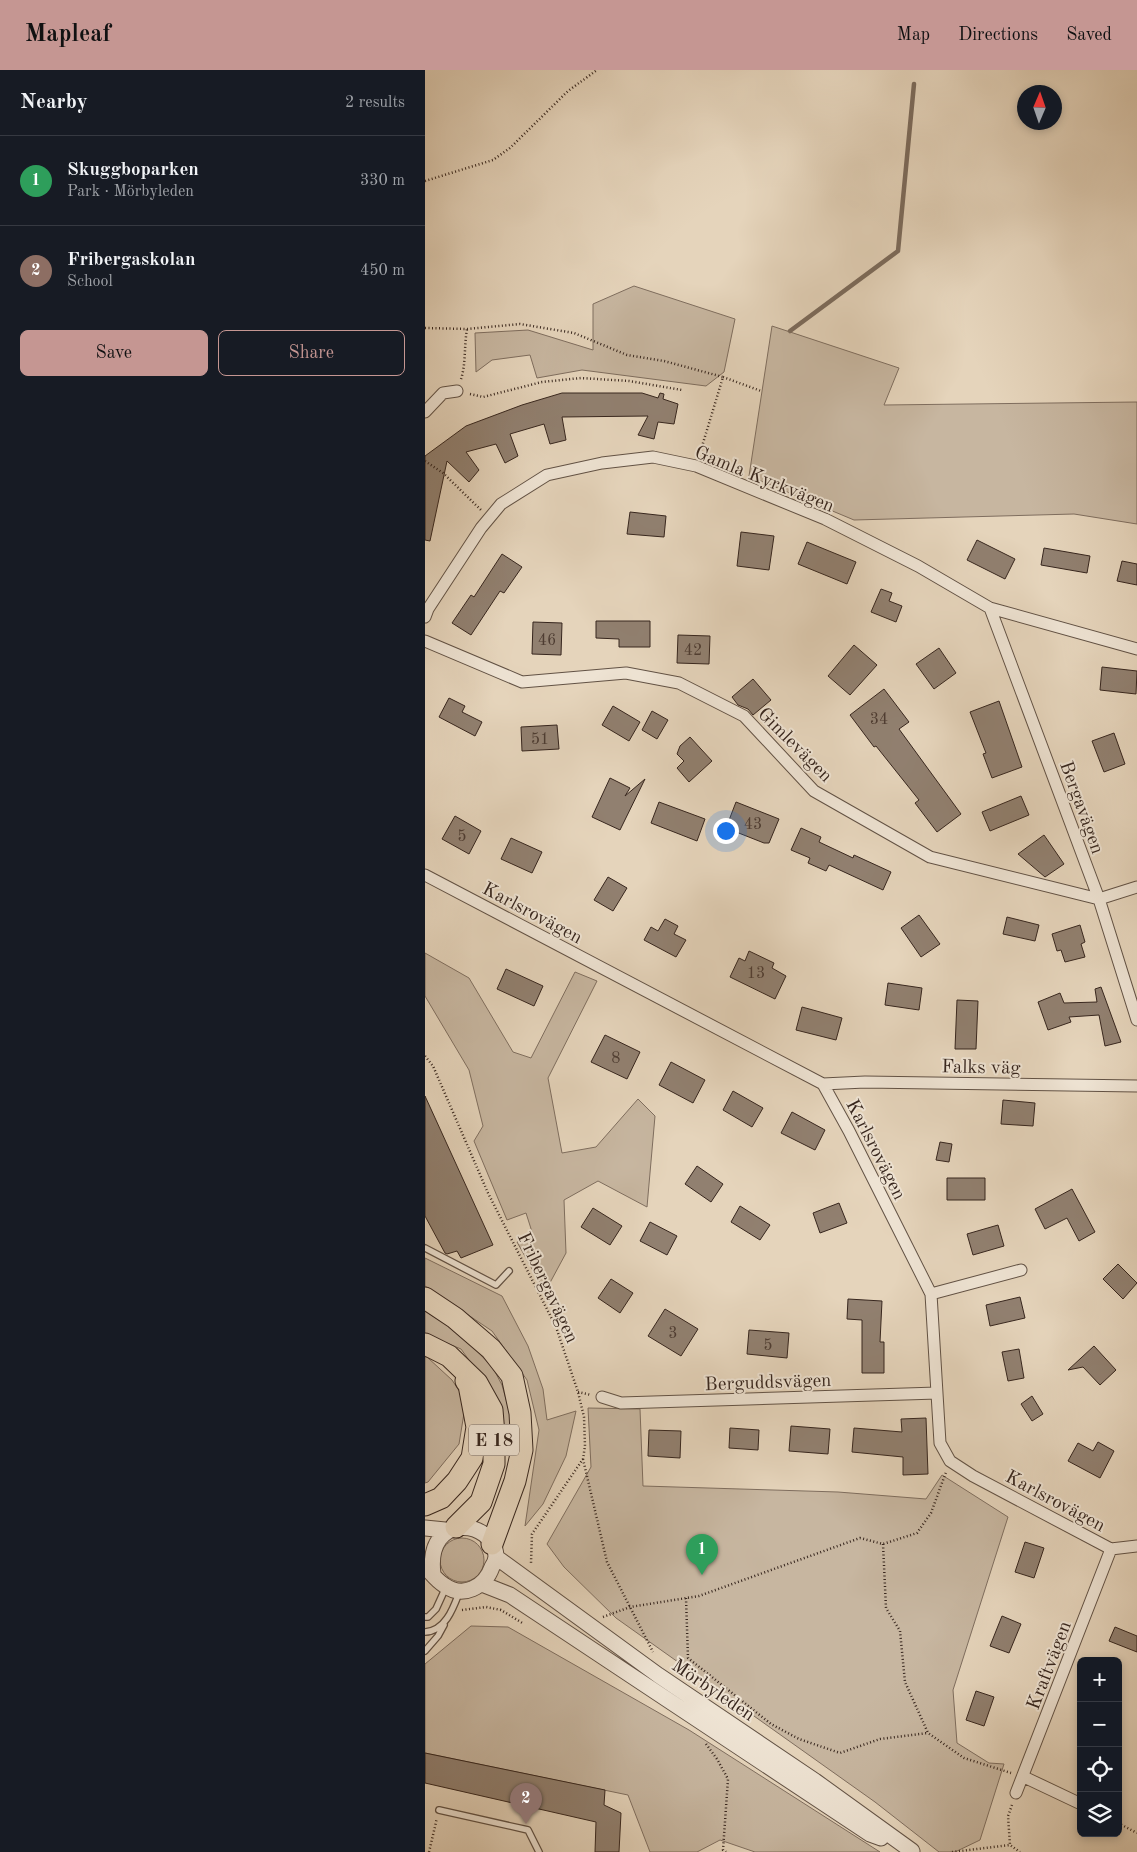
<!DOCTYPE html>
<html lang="en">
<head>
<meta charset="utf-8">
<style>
  :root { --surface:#171b24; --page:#20242c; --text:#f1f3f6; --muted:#9ea1a6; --line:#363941; --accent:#c59692 }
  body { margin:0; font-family:"Old Standard TT",serif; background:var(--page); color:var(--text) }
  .controls { position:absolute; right:15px; bottom:15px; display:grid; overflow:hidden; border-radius:8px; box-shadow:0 2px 8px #0003 }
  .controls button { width:45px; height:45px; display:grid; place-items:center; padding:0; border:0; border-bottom:1px solid var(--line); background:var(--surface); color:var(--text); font:25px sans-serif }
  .compass { position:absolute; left:592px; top:15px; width:45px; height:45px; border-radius:50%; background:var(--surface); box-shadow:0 2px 8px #0003; rotate:2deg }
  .you { position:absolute; left:300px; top:760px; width:18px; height:18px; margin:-12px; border:4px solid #fff; border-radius:50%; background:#1a73e8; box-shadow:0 0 0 8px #1a73e833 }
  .badge { display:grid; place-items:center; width:32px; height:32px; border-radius:50%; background:var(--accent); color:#fff; font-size:16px; font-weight:700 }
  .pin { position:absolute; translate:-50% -41px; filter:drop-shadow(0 1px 2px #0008) }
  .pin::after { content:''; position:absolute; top:26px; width:18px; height:15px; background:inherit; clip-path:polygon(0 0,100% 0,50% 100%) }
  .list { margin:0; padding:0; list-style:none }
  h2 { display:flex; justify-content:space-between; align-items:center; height:65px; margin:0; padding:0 20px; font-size:21px }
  h2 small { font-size:16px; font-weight:400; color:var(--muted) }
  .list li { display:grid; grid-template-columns:32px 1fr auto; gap:15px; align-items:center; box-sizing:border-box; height:90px; padding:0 20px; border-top:1px solid var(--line) }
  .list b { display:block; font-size:19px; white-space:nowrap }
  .list p { margin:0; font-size:16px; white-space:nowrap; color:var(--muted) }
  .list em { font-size:16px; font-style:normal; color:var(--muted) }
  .actions { display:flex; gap:10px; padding:15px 20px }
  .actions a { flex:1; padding:11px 0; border:1px solid var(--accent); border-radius:8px; text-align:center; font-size:18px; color:var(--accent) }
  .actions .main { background:var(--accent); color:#111 }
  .icon { flex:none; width:28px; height:28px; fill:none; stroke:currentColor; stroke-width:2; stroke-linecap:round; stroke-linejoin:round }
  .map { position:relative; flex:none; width:712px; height:1782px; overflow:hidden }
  header { display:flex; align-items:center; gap:30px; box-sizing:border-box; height:70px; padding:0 25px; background:var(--accent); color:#111 }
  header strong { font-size:24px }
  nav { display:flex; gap:28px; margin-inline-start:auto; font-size:18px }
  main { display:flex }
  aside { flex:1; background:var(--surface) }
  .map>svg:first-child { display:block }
</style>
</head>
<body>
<header>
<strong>Mapleaf</strong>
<nav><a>Map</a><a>Directions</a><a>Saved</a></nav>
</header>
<main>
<aside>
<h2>Nearby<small>2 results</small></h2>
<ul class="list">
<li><span class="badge" style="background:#2e9e5b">1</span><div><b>Skuggboparken</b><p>Park · Mörbyleden</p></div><em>330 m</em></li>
<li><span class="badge" style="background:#8d6e63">2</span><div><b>Fribergaskolan</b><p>School</p></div><em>450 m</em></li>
</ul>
<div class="actions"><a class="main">Save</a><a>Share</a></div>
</aside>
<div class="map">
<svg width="712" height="1782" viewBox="0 0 712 1782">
  <rect width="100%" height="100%" fill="#e5d4bb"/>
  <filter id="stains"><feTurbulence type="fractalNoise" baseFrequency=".004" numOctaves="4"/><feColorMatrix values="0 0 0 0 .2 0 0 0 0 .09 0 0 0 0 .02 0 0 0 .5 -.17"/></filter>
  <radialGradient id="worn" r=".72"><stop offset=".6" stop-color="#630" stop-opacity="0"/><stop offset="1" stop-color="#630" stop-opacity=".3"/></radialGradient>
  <path fill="#c7b6a0" stroke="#7f6e5f" d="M209 216 310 249 299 302 281 316 157 300 112 308 105 285 67 290 51 302 50 263 103 260 168 280V234Z
    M347 256 474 298 459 335 712 332V454L649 444 429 450 324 406Z
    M0 883 44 908 88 982 106 988 150 902 172 911 123 1008 137 1083 171 1077 213 1029 230 1046 222 1137 173 1111 139 1130 141 1183 120 1222 92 1172 108 1165 101 1143 82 1150 49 1071 58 1056 44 1000 0 926Z
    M0 1188 77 1226 103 1276 118 1319 122 1350 151 1341 141 1386 118 1434 100 1456 114 1360 102 1310 67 1261 0 1216Z
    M0 1241 36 1264 68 1298 77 1315 86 1347V1367H76L59 1311 36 1279 0 1264Z
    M0 1287H2L27 1310 41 1331 34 1374 3 1412 0 1413Z
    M163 1338 215 1339 218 1416 413 1422 501 1429 517 1405 583 1447 528 1620 532 1673 564 1693 579 1694 555 1770 530 1782H514L450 1732 191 1548 139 1497 122 1474 166 1397Z
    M15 1490a22 22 0 1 1 44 0a22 22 0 1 1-44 0Z
    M46 1556 83 1557 264 1660 455 1782H330L295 1770 272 1782H225L203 1725 0 1683V1594Z"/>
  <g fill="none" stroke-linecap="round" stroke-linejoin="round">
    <path stroke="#7c6b5c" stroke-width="4.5" d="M365 261 473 181 489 14"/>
  </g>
  <path fill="#918070" stroke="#37261e" d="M137 323H217L233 328 235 323 239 324 238 329 253 334 249 354 233 352 229 369 213 365 223 346 137 347 141 370 125 374 119 354 85 364 93 386 80 393 71 374 41 382 54 400 44 412 22 391 5 471 0 470V386L41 356 97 335Z
    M205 442 241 446 239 467 202 464Z
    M316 462 349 466 344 500 312 496Z
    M552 470 590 489 580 509 542 490Z
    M382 472 431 492 422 514 373 494Z
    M619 478 665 486 662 503 616 495Z
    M77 484 97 497 79 523 75 521 46 565 27 553 46 525 49 527Z
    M697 491 712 494V515L692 511Z
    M456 519 467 523 464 531 477 536 471 552 446 542Z
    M171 551H225V577H194V569L171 568Z
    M108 552 137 553 136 585 107 584Z
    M253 565 285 566 284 594 252 593Z
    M429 575 452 595 425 625 403 606Z
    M514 578 531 603 509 619 491 594Z
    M677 597 712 601 711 624 675 620Z
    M328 609 346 630 328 645 323 639 313 635 307 627Z
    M459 619 484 652 474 659 536 744 512 762 490 733 494 730 451 676 449 677 425 645Z
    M24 628 40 636 37 642 57 652 50 666 14 647Z
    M574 631 597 697 567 708 558 684 561 683 545 642Z
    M188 636 215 652 204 671 177 655Z
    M227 641 243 650 232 669 217 660Z
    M132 655 134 679 97 681 96 657Z
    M689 663 700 694 679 702 667 671Z
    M265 667 287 691 264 712 252 698 259 691 252 684 255 676Z
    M185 708 205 718 200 726 220 709 195 760 167 747Z
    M596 726 604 745 565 761 557 742Z
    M234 732 280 749 272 771 226 753Z
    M311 732 354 749 344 773H339L301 758Z
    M30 746 56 761 44 784 17 769Z
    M376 758 396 767 394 772 428 788 429 785 466 802 458 820 404 795 401 801 383 793 385 788 366 780Z
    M619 765 639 794 620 807 593 784Z
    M86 768 117 782 107 803 76 789Z
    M183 807 202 818 188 841 169 830Z
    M494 845 515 874 496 887 476 858Z
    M582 847 614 855 610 871 578 864Z
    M240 849 253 856 249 864 261 870 251 887 219 870 226 857 233 861Z
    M655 855 660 872 656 874 660 887 640 892 636 880 632 881 627 864Z
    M324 881 349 893 347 898 361 906 350 929 305 907 314 888 320 891Z
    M81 899 118 916 109 936 72 919Z
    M463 913 497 918 494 940 460 935Z
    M676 917 696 972 680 976 674 945 644 947 646 952 623 960 613 932 635 923 639 933 672 932 670 919Z
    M532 930 553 931 551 979H530Z
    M377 937 417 948 411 970 371 960Z
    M180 965 215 982 202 1009 166 992Z
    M246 992 280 1010 268 1033 234 1015Z
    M308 1021 338 1038 327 1057 298 1040Z
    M0 1026 68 1175 36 1188 32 1181 22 1184 20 1183 0 1146Z
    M578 1030 610 1033 608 1056 576 1054Z
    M367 1042 400 1060 390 1080 356 1063Z
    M515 1072 527 1074 524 1092 511 1090Z
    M272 1096 298 1114 286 1132 260 1114Z
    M522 1108H560V1130H522Z
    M647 1119 670 1162 654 1171 642 1148 620 1159 610 1139Z
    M414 1133 422 1153 395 1163 388 1143Z
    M315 1136 345 1155 335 1170 306 1152Z
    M168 1138 197 1156 185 1175 156 1157Z
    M225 1152 252 1166 242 1185 215 1171Z
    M573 1155 579 1176 548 1185 542 1164Z
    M693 1194 712 1213 698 1229 678 1209Z
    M186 1209 208 1223 195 1243 173 1228Z
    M595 1227 600 1248 565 1256 561 1235Z
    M423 1229 457 1231 455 1272H459V1303H437V1250L422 1249Z
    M240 1239 273 1259 256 1286 223 1266Z
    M324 1260 364 1263 362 1288 322 1284Z
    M669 1276 691 1300 675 1315 658 1297 643 1300Z
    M594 1279 599 1308 583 1311 577 1282Z
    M607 1326 618 1344 607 1351 596 1334Z
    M501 1348 503 1404 478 1405V1387L427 1382 429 1358 477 1362 476 1349Z
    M366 1356 405 1359 403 1384 364 1381Z
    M305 1358 334 1360 333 1380 304 1378Z
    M224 1360 256 1361 255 1388 223 1386Z
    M673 1372 689 1381 675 1408 643 1391 653 1373 668 1381Z
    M600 1472 619 1478 609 1508 590 1502Z
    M577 1546 596 1554 584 1583 565 1576Z
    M690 1557 712 1566V1582L684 1571Z
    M551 1621 569 1627 559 1656 541 1650Z
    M0 1683 180 1720 179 1735 196 1743 194 1782H170L171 1752 0 1713Z"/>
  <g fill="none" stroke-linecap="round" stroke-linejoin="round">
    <g stroke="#625245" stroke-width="8">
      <path id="service" d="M0 1178 71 1215 84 1201
        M0 1547H3L11 1539 21 1517
        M0 1562C20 1561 28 1539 34 1523
        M0 1581 13 1566 19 1555
        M14 1740 103 1760 114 1782"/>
    </g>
    <g stroke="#625245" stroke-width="13">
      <path id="minor" d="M0 342 18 323 32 321
        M565 538 674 829 712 950
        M0 547 3 539 56 458 76 434 122 405 177 393 228 387 271 396 400 449 493 496 565 538 712 579
        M0 571 97 612 201 603 254 613 319 646 389 721 505 787 674 829 712 817
        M0 805 398 1014 424 1061 506 1224 515 1373 525 1391 548 1406 686 1479 712 1476
        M398 1014 440 1012 712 1016
        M506 1224 596 1200
        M177 1327 196 1333 512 1323
        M599 1707 656 1734
        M591 1723 686 1479"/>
    </g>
    <g stroke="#625245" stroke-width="17">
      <path id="tertiary" d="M0 1458 20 1460
        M71 1487 233 1605 390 1711 487 1781
        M0 1496C6 1503 11 1510 19 1515 38 1529 60 1517 67 1497 69 1494 71 1489 71 1486 69 1449 0 1441 8 1504
        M57 1514 85 1525 112 1543 445 1764 456 1768"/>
    </g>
    <g stroke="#37261e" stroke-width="23">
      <path id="motorway" d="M0 1228 30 1248 66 1279 87 1306 95 1343 97 1380 90 1411 67 1474
        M0 1274 24 1286 52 1313 67 1340 69 1364V1394L56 1432 31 1457
        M0 1435 16 1428 32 1411 47 1388 52 1357 44 1315 41 1311"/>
    </g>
    <path stroke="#37261e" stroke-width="2.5" stroke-dasharray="1 2.5" stroke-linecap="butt" d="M0 111 68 90 85 78 143 21 172 0
      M0 258 42 259 95 254 149 263 202 285 239 291 298 307 275 383
      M298 307 336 321
      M36 309C41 294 39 276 42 259
      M45 324 58 327 117 312 156 308 204 311 257 320
      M0 391 18 403 56 440
      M0 986 8 996 63 1123 131 1257 153 1322 159 1347 160 1376 158 1389 107 1464 106 1493
      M153 1322 166 1325
      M158 1389 182 1492 228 1582
      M458 1474 461 1538 475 1561 480 1612 503 1663 539 1688 586 1703
      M261 1528 263 1588 346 1654 374 1669 415 1683 455 1669 503 1663
      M37 1540 61 1537 76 1540 99 1554
      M178 1547 205 1537 274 1526 435 1468 458 1474 492 1463 506 1443 521 1402
      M281 1674 292 1689 303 1709 298 1780 301 1782
      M587 1735 583 1746 585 1775 595 1782
      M693 1753 712 1763
      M4 1782 12 1748
      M527 1782 585 1775"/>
    <use href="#service" stroke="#eee3d3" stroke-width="5.5"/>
    <use href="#minor" stroke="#eee3d3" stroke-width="11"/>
    <use href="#tertiary" stroke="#eee3d3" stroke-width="15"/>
    <use href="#motorway" stroke="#e5d4bb" stroke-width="21"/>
  </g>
  <g text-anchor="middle" stroke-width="4" stroke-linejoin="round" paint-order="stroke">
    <g font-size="16" fill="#4e3c32">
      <text x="122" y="575">46</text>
      <text x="268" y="585">42</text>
      <text x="454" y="654">34</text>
      <text x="115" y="674">51</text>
      <text x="328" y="759">43</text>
      <text x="37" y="771">5</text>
      <text x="331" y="908">13</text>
      <text x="191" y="993">8</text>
      <text x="248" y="1268">3</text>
      <text x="343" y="1280">5</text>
    </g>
    <rect fill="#eee3d3" stroke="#6e5f54" stroke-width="1" x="44" y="1354.5" width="50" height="31" rx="4"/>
    <g font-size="18" font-weight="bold" fill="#37261e">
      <text x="69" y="1376">E 18</text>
    </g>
    <g font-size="19" fill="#37261e" stroke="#eee3d3">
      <text transform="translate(340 408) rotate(22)" y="7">Gamla Kyrkvägen</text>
      <text transform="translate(371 674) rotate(45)" y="7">Gimlevägen</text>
      <text transform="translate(658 737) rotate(70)" y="7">Bergavägen</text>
      <text transform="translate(108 842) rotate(28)" y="7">Karlsrovägen</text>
      <text transform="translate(556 996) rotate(1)" y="7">Falks väg</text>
      <text transform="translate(452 1079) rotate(63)" y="7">Karlsrovägen</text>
      <text transform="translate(124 1217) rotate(65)" y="7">Fribergavägen</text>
      <text transform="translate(343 1311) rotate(-2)" y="7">Berguddsvägen</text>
      <text transform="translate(631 1430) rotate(28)" y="7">Karlsrovägen</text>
      <text transform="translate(623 1595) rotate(-69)" y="7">Kraftvägen</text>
      <text transform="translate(289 1619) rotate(34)" y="7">Mörbyleden</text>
    </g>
  </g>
  <rect width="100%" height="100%" filter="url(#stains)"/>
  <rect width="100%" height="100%" fill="url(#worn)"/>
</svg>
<div class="controls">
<button>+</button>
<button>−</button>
<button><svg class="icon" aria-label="locate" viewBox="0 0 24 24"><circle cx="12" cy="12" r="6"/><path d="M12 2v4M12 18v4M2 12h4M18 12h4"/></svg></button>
<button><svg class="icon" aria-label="layers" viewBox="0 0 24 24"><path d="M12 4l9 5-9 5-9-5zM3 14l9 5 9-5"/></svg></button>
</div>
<svg class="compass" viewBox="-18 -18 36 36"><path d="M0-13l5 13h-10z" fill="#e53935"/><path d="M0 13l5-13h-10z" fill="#9ea1a6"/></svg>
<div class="you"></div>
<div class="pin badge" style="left:277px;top:1505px;background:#2e9e5b">1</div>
<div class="pin badge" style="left:101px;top:1754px;background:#8d6e63">2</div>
</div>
</main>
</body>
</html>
